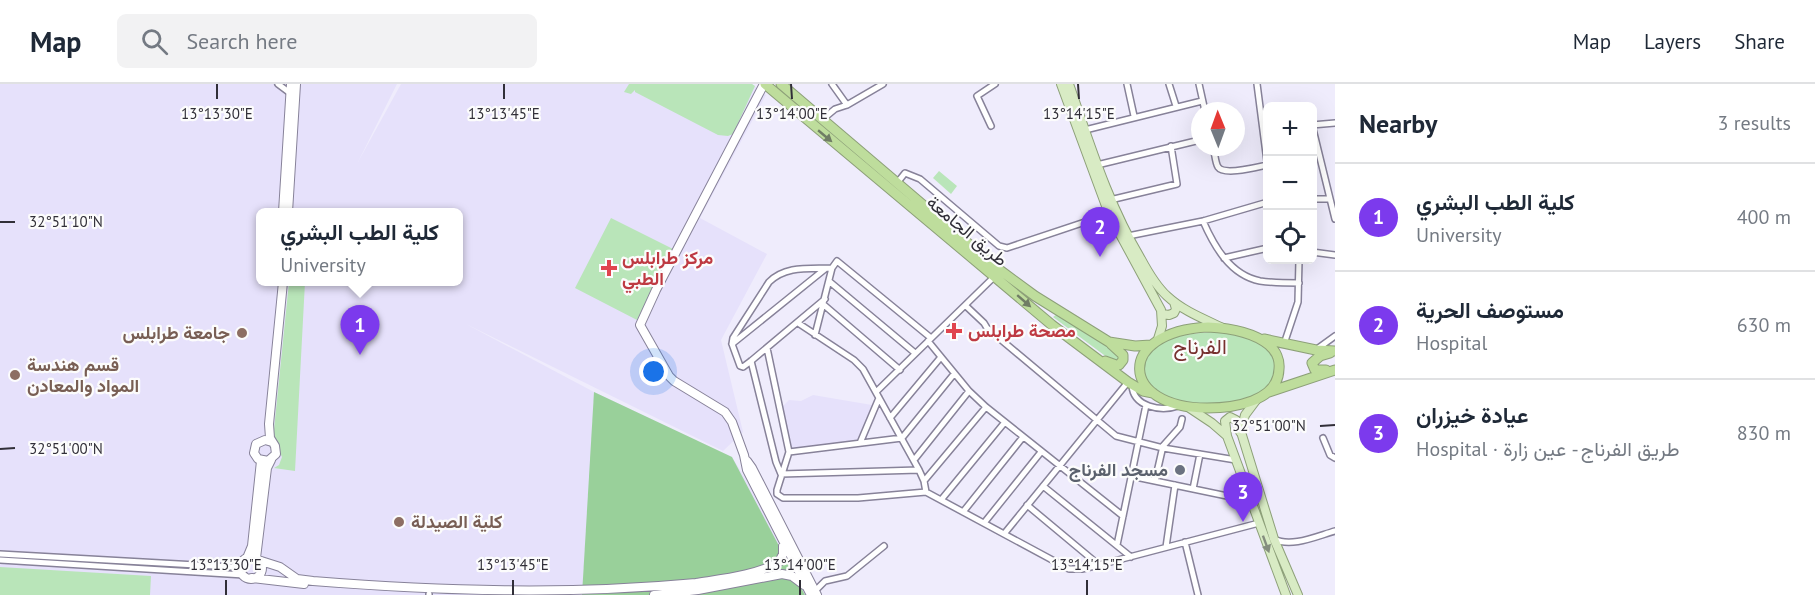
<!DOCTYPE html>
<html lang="en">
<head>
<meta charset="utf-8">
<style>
  :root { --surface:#fff; --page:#f2f2f3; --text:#1f2937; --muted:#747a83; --line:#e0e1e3; --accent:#7c3aed }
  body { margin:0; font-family:"PT Sans",Vazirmatn,sans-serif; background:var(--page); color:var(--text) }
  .controls { position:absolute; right:18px; top:18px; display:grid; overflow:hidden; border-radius:9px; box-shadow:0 6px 24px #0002 }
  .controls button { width:54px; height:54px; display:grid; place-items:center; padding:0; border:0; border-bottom:2px solid var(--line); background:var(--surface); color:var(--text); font:30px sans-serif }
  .compass { position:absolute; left:1191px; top:18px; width:54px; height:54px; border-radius:50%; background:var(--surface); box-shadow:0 6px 24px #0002; rotate:359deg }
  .you { position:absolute; left:654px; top:288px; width:21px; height:21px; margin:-15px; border:4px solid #fff; border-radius:50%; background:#1a73e8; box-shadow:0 0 0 9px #1a73e833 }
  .badge { display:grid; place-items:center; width:39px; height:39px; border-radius:50%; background:var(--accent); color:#fff; font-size:20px; font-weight:700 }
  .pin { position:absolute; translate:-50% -50px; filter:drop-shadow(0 2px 3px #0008) }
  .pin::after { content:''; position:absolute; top:32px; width:21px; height:18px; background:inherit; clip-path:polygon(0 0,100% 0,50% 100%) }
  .popup { position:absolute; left:256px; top:124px; width:207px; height:78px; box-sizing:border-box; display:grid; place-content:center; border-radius:9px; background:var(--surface); filter:drop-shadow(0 2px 4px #0005); font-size:20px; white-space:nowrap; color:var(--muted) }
  .popup b { font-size:22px; color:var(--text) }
  .popup::after { content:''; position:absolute; left:50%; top:100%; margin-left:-12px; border:12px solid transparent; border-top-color:var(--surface) }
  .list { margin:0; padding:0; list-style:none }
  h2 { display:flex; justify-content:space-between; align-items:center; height:78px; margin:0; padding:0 24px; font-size:26px }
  h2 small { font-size:20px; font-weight:400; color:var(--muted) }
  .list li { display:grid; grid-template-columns:39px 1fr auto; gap:18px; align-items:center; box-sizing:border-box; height:108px; padding:0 24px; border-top:2px solid var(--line) }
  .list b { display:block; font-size:22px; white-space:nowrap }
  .list p { margin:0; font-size:20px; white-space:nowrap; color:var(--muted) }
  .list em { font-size:20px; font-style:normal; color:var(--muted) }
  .icon { flex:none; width:33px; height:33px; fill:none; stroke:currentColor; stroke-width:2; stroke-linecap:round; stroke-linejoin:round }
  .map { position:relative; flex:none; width:1335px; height:511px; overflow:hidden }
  header { display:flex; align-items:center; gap:36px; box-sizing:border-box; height:84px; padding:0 30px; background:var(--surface); border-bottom:2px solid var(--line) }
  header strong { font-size:28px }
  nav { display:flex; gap:33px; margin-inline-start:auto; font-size:21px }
  .search { width:420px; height:54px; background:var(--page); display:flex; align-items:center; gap:15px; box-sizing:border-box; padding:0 21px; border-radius:9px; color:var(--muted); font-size:22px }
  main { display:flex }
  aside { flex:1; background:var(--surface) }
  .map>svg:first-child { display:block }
</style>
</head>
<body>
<header>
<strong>Map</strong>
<div class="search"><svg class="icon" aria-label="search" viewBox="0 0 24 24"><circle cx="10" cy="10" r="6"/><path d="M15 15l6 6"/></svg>Search here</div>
<nav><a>Map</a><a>Layers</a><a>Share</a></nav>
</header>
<main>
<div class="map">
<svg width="1335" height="511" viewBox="0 0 1335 511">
  <rect width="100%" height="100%" fill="#efecfc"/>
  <path fill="#e6e1fb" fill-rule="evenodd" d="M0 0H397L358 78 401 0H752L766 11 700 134 767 170 721 256 743 348 723 367 466 240 594 308 732 373 780 451 800 500 806 511H0ZM261 128H459V198H261Z
    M813 311 872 321 857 357 789 367 782 323 789 316 801 317Z"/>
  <path fill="#b9e5b9" d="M629 0H752L755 2 733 50 728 52 718 51 635 8V6L631 10 624 8Z
    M939 87 957 102 951 110 933 94Z
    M611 134 673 165 637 236 575 204Z
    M289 198H305L295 387 274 384 279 381 282 373 273 355Z
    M1057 230 1107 260 1122 277H1112L1053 233Z
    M1211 248C1234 250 1277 255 1275 285 1274 295 1272 302 1263 308 1239 324 1144 329 1144 286 1143 254 1186 250 1211 248Z
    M0 483 151 492 150 511H0Z"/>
  <path fill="#99d09a" d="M594 308 732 373 805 511H582Z"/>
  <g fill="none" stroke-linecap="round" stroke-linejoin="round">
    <g stroke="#878299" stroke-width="8">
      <path id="street" d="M278 0 290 9
        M832 0 847 21
        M1127 0 1134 32
        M1169 0 1176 22
        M1199 0 1205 27
        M1257 0 1268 85
        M823 35 835 25 847 21 883 0
        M1312 41 1335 135
        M1312 41 1335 39
        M991 42 977 12 995 0
        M1085 46 1202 17
        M1213 63C1215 69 1215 78 1218 83 1224 92 1257 83 1267 81
        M1097 81 1200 56
        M897 99 905 89 920 95 999 162 1007 164 1109 130
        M1312 115H1329
        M1110 116 1177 100 1171 62
        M1203 137C1214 162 1230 191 1260 197 1273 199 1286 199 1299 199
        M1128 152 1203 137 1268 118
        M1312 168 1335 171
        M1224 174 1268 164
        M830 198 915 269
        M825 215 751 277 743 283 740 282 732 260 733 254 769 198C786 181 810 185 832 184
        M824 221 900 286
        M966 222 984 239 987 244 1116 352 1163 364 1236 376
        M798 239 854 276 863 285 919 386 924 397 926 408
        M815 251 832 184 837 177 931 254
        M928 257 969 307 986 323 1123 432
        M732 260 825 185
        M1284 260 1298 218 1299 176
        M767 264 789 368 777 406V410L783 414H858L926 408 1069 485H1082L1099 481 1259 439
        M1317 265 1335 252
        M751 277 776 378 781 390 919 386
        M1132 301C1133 323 1161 328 1178 322
        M876 308 995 192
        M890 334 941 273
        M1323 354 1330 371 1335 374
        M860 359 879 314
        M789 368 902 354 954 290
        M914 376 969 307
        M1131 392 1251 417
        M924 397 986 323
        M1155 397 1163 362 1180 343 1182 335
        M1043 402 1131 473
        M1193 405 1200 370
        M941 416 1005 338
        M1027 421 1099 481
        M963 428 1023 353
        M984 439 1041 368
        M1004 450 1128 298
        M1274 455C1291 464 1317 452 1335 447
        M1185 458 1198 511
        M1117 461 1146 321
        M1166 463 1175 401
        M0 470 232 483 243 478
        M0 476 244 491
        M815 507 825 497 847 492 884 462
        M429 511V510"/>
    </g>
    <g stroke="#878299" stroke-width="10">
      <path id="secondary" d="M764 0 656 206 640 241 669 292 674 297 725 328 732 338 744 371 747 386 811 511
        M283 128 291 0
        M288 128 296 0
        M272 358 265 356 256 360 254 369 258 375 268 377 276 370 275 362 270 354 269 340 283 198
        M747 377 752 384 817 511
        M240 484a11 11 0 1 1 22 0a11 11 0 1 1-22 0Z
        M247 474 252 462 261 377
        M256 474 267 384 271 376
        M258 476 280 483 297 495 313 497C441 507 568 511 696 499 720 495 758 491 779 478L783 470V462
        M252 494 304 500
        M654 511 698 506 782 490 792 492 804 501"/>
    </g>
    <g stroke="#8da079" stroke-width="10">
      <path id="primary" d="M1061 0 1109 130 1161 226 1162 242 1158 255
        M1069 0C1090 60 1108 120 1141 175 1148 188 1156 202 1167 212 1183 227 1204 235 1223 244
        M1162 230 1169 231 1174 229 1176 225 1174 218
        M1257 315 1245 331 1241 348 1274 455 1298 511
        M1188 323 1212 339 1227 352 1286 511
        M1227 352 1225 337 1230 333 1236 336 1240 348"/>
    </g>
    <g stroke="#8da079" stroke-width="11">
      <path id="highway" d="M765 0 1052 241 1128 298 1143 307 1153 309
        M781 0 997 184 1035 212 1109 258 1135 262 1151 261
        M1208 243C1228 244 1253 248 1269 261 1276 267 1280 276 1279 285 1278 318 1233 324 1207 324 1120 324 1114 248 1208 243Z
        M1264 255 1316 266 1335 267
        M1105 277 1116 281H1119L1123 276V271L1111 260
        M1326 286H1315L1312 279 1320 272 1330 269
        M1269 308 1335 286"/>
    </g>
    <use href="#street" stroke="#fff" stroke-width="5"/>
    <use href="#secondary" stroke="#fff" stroke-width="8"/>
    <use href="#primary" stroke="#d8ebc4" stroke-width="8"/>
    <use href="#highway" stroke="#bedd9c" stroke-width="9"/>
  </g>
  <defs><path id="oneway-solid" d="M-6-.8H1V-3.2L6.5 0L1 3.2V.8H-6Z" transform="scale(1.5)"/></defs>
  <g fill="#707d65">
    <use href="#oneway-solid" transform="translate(825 52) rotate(40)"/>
    <use href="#oneway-solid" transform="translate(1024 217) rotate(41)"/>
  </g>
  <use fill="#848d7e" href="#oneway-solid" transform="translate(1266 460) rotate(70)"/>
  <path fill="none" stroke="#312f38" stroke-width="2" d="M217 0V15M504 0V15M791 0 792 15M1078 0 1079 15M0 138H15M1320 342 1335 341M0 365 15 364M226 496V511M513 496V511M800 496V511M1087 496V511"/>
  <g fill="#e0444e" stroke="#fcfcfc" stroke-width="2">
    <path d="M606 175h6v6h6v6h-6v6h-6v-6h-6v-6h6z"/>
    <path d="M951 238h6v6h6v6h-6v6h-6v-6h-6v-6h6z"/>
  </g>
  <g fill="#8d6e63" stroke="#fcfcfc" stroke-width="2">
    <circle cx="242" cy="249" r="6"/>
    <circle cx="15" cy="291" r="6"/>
    <circle cx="399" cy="438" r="6"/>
  </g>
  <circle fill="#6b7280" stroke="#fcfcfc" stroke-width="2" cx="1180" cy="386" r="6"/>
  <g text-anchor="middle" stroke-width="4.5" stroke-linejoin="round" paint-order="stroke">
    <g font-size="18" fill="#312f38" stroke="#fcfcfc">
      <text transform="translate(967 147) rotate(40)" y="6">طريق الجامعة</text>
    </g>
    <g font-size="18" font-weight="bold" fill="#be3a42" stroke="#fcfcfc" text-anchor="start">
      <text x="622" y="180">مركز طرابلس<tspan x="622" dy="21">الطبي</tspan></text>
      <text x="968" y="253">مصحة طرابلس</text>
    </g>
    <g font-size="18" font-weight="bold" fill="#785e54" stroke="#fcfcfc" text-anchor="start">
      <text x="230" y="255" text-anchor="end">جامعة طرابلس</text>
      <text x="27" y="287">قسم هندسة<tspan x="27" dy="21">المواد والمعادن</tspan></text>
      <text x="411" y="444">كلية الصيدلة</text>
    </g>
    <g font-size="18" font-weight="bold" fill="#5b616d" stroke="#fcfcfc" text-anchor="end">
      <text x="1168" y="392">مسجد الفرناج</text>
    </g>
    <g font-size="21" fill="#77302e" stroke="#fcfcfc">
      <text x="1200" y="270">الفرناج</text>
    </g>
  </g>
  <g font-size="15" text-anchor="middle" fill="#312f38" stroke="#fcfcfc" stroke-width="4.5" stroke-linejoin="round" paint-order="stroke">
    <text x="217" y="35">13°13'30"E</text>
    <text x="504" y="35">13°13'45"E</text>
    <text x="792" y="35">13°14'00"E</text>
    <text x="1079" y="35">13°14'15"E</text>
    <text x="66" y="143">32°51'10"N</text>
    <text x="1269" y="347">32°51'00"N</text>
    <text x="66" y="370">32°51'00"N</text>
    <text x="226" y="486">13°13'30"E</text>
    <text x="513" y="486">13°13'45"E</text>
    <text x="800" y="486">13°14'00"E</text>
    <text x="1087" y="486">13°14'15"E</text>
  </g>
</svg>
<div class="controls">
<button>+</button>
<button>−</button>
<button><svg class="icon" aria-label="locate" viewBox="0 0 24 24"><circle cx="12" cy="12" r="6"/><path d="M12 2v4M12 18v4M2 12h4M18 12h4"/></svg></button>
</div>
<svg class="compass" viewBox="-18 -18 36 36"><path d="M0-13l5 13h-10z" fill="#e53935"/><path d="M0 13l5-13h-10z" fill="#747a83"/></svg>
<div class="you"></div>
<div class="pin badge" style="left:360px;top:271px">1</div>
<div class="popup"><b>كلية الطب البشري</b>University</div>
<div class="pin badge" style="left:1100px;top:173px">2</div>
<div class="pin badge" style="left:1243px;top:438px">3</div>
</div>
<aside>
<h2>Nearby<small>3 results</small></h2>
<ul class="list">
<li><span class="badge">1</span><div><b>كلية الطب البشري</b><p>University</p></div><em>400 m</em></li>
<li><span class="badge">2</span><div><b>مستوصف الحرية</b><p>Hospital</p></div><em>630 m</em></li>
<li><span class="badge">3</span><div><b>عيادة خيزران</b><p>Hospital · طريق الفرناج - عين زارة</p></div><em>830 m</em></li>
</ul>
</aside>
</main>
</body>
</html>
